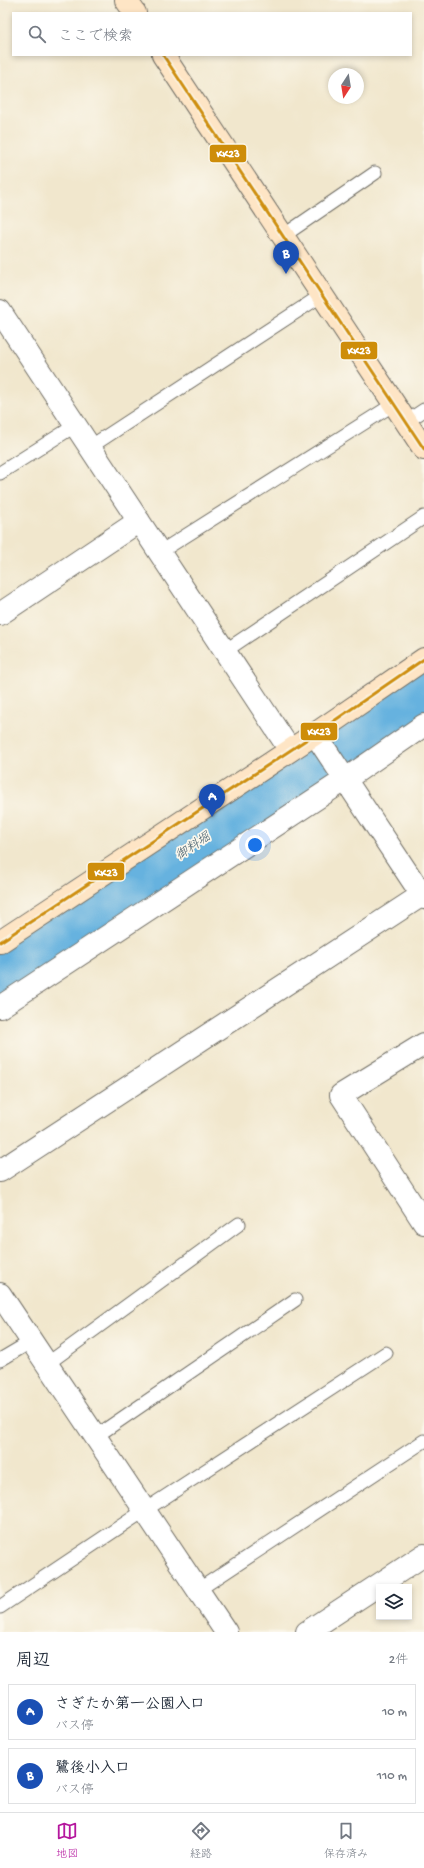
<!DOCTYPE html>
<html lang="ja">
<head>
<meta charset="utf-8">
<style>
  :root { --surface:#fff; --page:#f2f2f3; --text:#1f2937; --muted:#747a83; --line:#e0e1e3; --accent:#b5179e }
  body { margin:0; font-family:"Gochi Hand","Klee One",sans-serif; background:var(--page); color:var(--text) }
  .controls { position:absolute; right:12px; bottom:12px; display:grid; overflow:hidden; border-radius:0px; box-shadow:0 2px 6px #0003 }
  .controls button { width:36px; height:36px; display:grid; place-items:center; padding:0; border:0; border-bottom:1px solid var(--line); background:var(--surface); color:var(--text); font:20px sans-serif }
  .compass { position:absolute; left:328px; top:68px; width:36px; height:36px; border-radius:50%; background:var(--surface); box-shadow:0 2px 6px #0003; rotate:192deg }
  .you { position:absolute; left:255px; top:845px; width:14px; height:14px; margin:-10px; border:3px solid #fff; border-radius:50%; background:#1a73e8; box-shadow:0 0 0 6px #1a73e833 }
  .badge { display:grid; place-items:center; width:26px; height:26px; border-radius:50%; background:var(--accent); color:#fff; font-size:13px; font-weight:700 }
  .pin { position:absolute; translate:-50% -33px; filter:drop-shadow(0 1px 2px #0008) }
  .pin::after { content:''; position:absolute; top:21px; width:14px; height:12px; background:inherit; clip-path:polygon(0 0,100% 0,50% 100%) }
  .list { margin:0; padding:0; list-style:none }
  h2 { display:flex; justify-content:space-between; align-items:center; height:52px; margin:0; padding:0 16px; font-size:17px }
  h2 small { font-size:13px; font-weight:400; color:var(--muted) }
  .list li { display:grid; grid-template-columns:26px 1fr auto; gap:12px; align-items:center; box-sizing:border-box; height:56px; margin:0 8px 8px; padding:0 8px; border:1px solid var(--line); border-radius:0px }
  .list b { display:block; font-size:15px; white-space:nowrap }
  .list p { margin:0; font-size:13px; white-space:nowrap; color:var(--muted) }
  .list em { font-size:13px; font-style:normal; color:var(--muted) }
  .icon { flex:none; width:22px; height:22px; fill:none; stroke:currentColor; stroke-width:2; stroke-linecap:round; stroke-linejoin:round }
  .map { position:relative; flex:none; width:424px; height:1632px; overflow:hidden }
  .search { position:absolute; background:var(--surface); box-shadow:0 2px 6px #0003; left:12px; right:12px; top:12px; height:44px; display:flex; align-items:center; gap:10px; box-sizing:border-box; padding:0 14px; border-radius:0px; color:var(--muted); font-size:15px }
  .sheet { height:180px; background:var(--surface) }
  nav { display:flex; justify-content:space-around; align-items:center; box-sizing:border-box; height:56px; border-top:1px solid var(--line); background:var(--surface); font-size:11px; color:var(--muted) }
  nav a { display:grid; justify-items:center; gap:2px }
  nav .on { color:var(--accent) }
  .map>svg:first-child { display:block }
</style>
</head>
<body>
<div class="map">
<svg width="424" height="1632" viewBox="0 0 424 1632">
  <rect width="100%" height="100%" fill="#fbf7ec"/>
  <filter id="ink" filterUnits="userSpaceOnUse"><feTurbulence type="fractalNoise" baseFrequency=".025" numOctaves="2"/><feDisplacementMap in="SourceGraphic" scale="8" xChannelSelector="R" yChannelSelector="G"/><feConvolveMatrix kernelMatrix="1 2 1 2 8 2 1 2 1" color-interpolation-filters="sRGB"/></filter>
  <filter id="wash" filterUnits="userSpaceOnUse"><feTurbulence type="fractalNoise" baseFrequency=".012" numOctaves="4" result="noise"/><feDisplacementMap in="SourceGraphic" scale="16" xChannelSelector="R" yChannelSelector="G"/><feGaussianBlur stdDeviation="0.9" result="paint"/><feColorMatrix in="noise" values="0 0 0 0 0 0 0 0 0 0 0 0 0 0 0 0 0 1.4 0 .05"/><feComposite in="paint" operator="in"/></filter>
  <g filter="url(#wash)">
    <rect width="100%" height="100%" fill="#f1e7cd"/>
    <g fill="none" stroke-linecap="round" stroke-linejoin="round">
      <path stroke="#66b2df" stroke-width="60" d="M0 973 424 691"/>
    </g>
  </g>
  <g filter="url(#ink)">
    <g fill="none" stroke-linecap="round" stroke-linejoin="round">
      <g stroke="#706d64" stroke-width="15">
        <path id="lane" d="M283 236 375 173
          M406 422 424 410
          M90 447 322 295
          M0 473 76 425
          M160 552 394 404
          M225 651 424 517
          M0 1360 32 1341
          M47 1364 239 1224
          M95 1437 295 1300
          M198 1590 424 1441
          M0 1607 145 1510 386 1353"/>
      </g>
      <g stroke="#706d64" stroke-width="24">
        <path id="street" d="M0 311 290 750
          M0 614 139 521
          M315 734 424 898
          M0 1007 346 779 424 725
          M424 1044 341 1095 424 1223
          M0 1171 422 895
          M0 1294 226 1632
          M307 1632 424 1555"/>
      </g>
      <g stroke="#706d64" stroke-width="24">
        <path id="secondary" d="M126 0 135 13
          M163 55 424 449
          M0 942 315 734 424 659"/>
      </g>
      <use href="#lane" stroke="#fff" stroke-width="13"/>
      <use href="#street" stroke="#fff" stroke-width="22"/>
      <use href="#secondary" stroke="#fee5c5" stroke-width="22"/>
      <g stroke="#fbf7ec" stroke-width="6">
        <path id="bus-1" d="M163 55 424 449
          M0 942 315 734 424 659"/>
      </g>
      <use href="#bus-1" stroke="#ce8d09" stroke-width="3"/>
    </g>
  </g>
  <g text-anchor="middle" stroke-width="3.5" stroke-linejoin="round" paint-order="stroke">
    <g font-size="13" font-style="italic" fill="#405a6a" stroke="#fbf7ec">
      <text transform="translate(192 845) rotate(-34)" y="5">御料堀</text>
    </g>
  </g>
  <g stroke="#fbf7ec" stroke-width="1.5">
    <rect x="209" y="144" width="38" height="19" rx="4" fill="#ce8d09"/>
    <rect x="340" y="341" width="38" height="19" rx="4" fill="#ce8d09"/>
    <rect x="300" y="722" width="38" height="19" rx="4" fill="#ce8d09"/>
    <rect x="87" y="862" width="38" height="19" rx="4" fill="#ce8d09"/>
  </g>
  <g font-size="11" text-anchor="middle" font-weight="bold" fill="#fff">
    <text x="228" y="157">KK23</text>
    <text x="359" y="354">KK23</text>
    <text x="319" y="735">KK23</text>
    <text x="106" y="876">KK23</text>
  </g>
</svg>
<div class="controls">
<button><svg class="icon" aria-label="layers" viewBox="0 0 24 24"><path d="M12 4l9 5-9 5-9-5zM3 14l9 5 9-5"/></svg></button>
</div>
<svg class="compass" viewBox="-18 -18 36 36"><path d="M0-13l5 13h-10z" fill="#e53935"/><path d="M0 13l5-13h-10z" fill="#747a83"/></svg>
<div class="you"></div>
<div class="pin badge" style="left:212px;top:817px;background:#1a4fb4">A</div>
<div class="pin badge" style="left:286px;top:274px;background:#1a4fb4">B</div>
<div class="search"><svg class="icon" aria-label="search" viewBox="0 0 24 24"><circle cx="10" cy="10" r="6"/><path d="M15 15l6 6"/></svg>ここで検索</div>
</div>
<section class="sheet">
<h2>周辺<small>2件</small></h2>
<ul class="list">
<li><span class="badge" style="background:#1a4fb4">A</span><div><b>さぎたか第一公園入口</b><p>バス停</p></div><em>10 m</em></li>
<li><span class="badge" style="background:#1a4fb4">B</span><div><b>鷺後小入口</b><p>バス停</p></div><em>110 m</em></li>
</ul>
</section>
<nav>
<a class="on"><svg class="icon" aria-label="map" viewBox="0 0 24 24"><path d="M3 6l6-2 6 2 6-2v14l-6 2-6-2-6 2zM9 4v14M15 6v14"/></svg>地図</a>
<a><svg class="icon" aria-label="directions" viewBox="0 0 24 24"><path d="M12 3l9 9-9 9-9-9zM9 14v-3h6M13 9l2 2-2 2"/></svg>経路</a>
<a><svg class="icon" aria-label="saved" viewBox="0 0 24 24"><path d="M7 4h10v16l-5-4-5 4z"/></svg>保存済み</a>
</nav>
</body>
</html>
